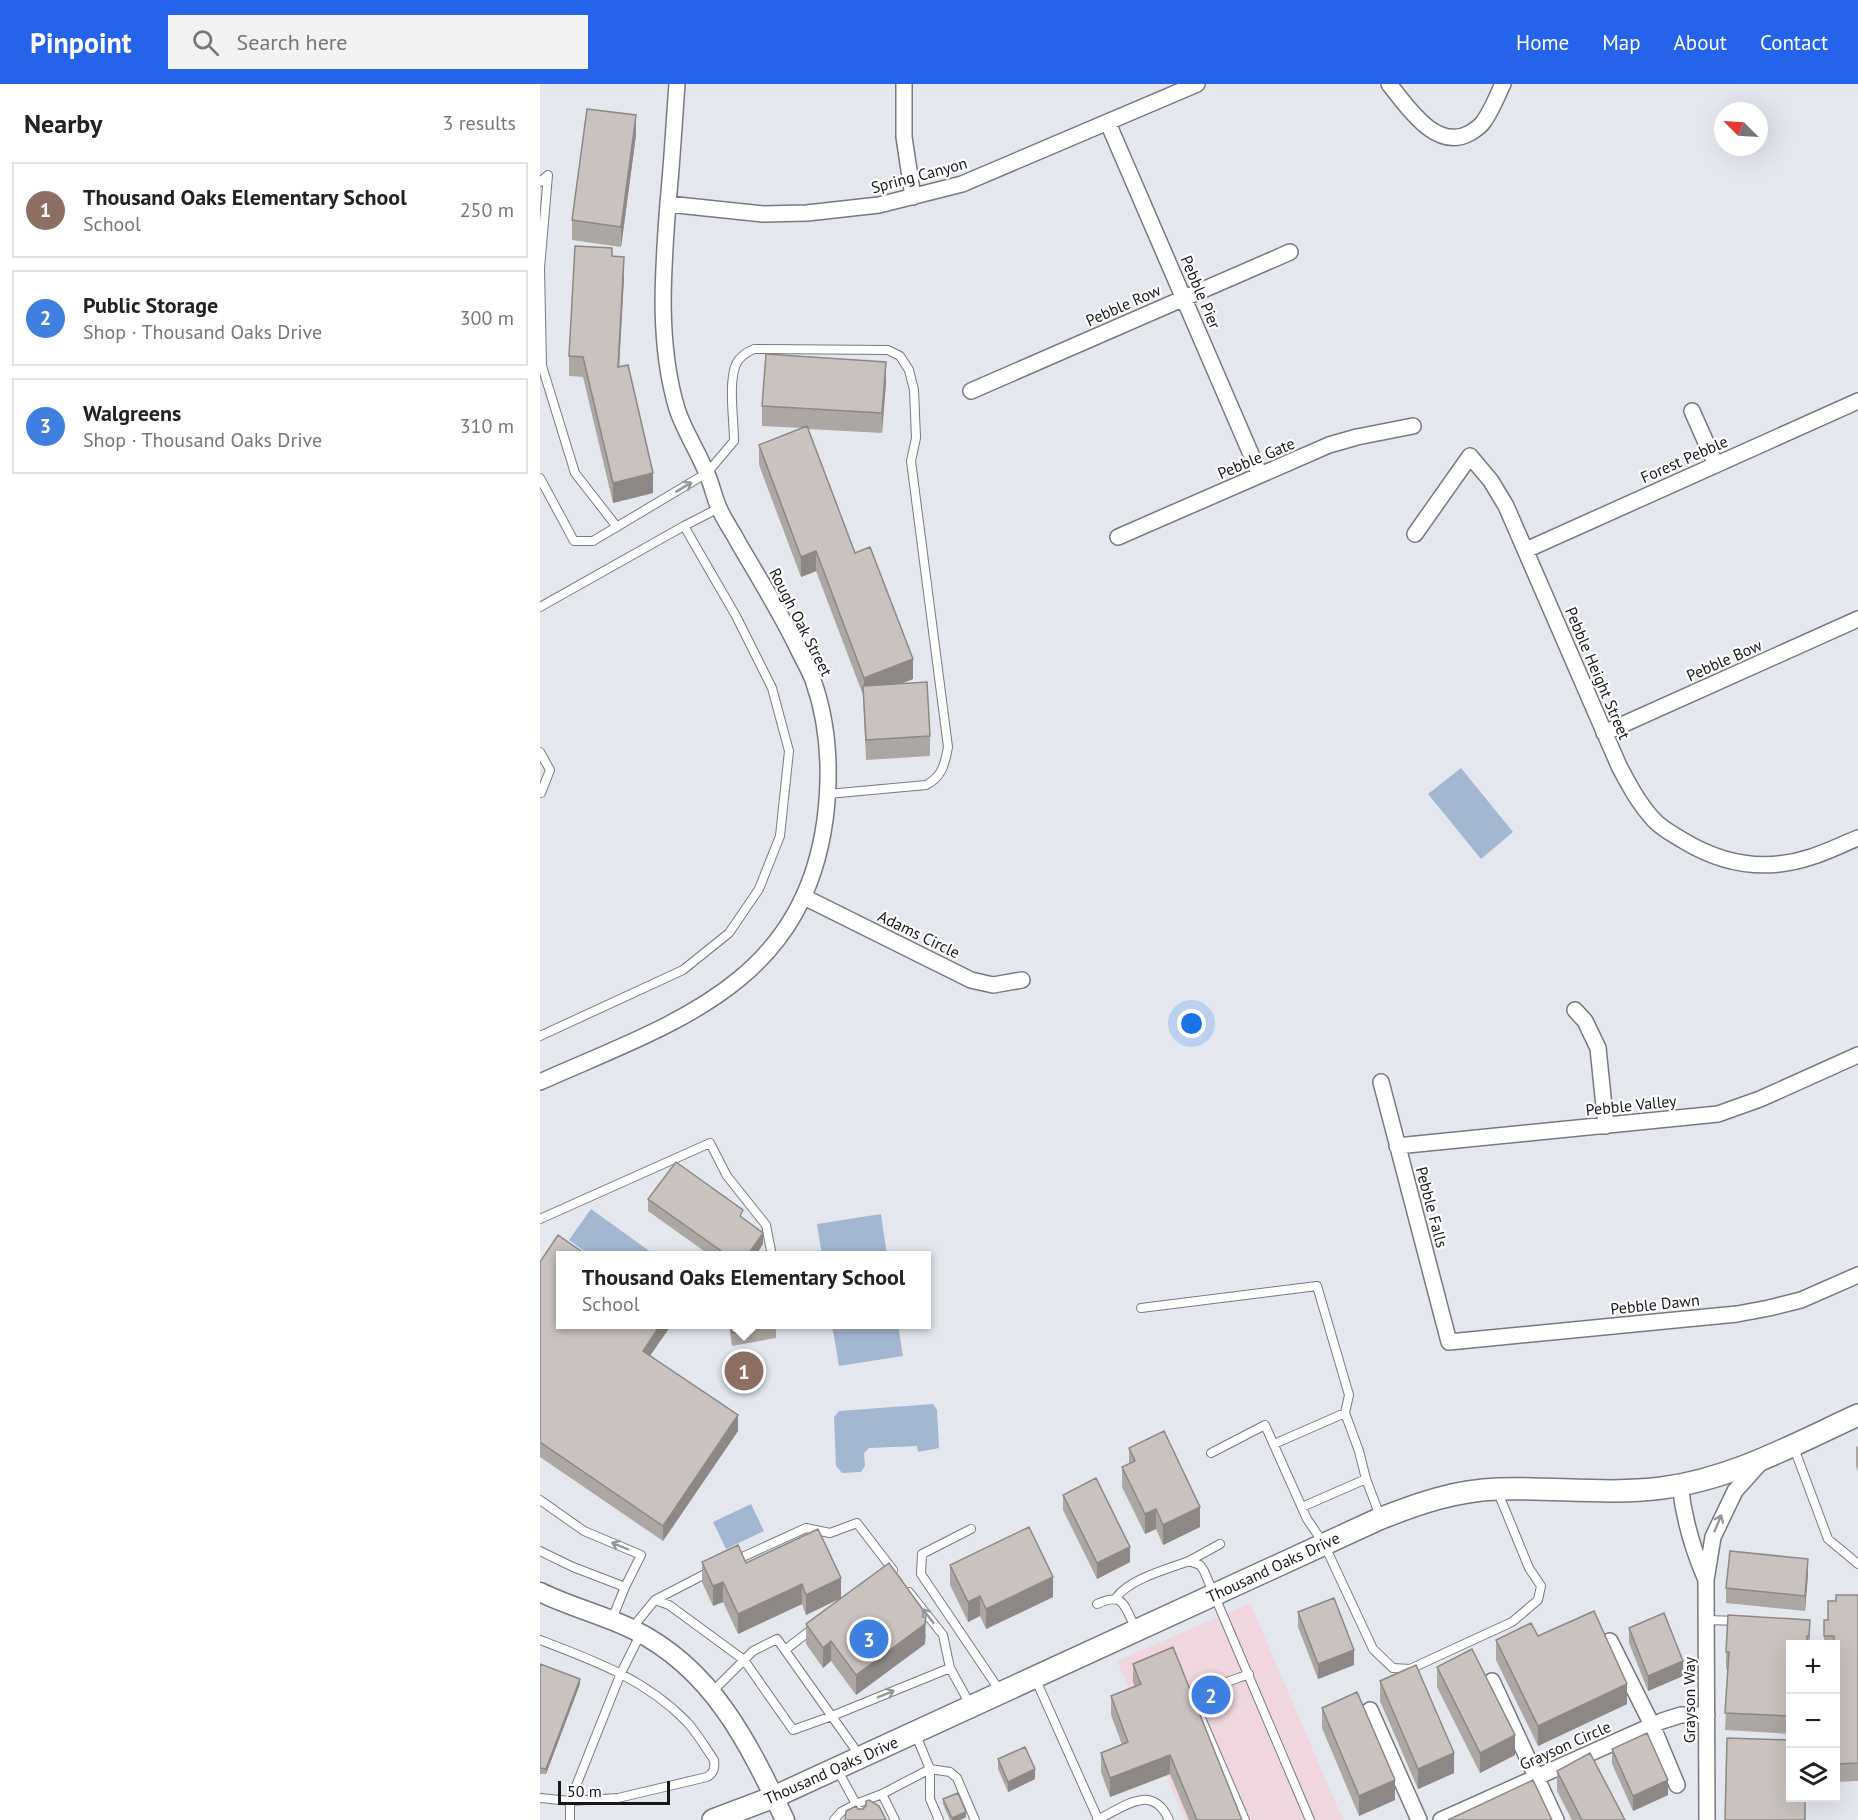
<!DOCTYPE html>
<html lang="en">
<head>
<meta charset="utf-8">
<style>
  :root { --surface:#fff; --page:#f2f2f2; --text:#222; --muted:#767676; --line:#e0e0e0; --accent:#2563eb }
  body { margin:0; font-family:"PT Sans",sans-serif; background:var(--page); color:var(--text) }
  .controls { position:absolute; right:18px; bottom:18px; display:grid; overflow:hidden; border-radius:0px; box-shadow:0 6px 24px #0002 }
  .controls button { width:54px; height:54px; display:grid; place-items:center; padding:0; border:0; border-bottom:2px solid var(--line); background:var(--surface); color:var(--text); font:30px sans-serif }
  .compass { position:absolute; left:1174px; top:18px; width:54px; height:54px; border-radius:50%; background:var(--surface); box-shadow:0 6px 24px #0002; rotate:294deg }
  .scale { position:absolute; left:18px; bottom:15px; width:112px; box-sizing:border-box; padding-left:6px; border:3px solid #151719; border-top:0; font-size:16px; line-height:21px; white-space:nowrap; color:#151719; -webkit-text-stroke:4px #fff; paint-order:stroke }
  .you { position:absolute; left:652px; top:940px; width:21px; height:21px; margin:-15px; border:4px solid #fff; border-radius:50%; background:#1a73e8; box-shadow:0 0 0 9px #1a73e833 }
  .badge { display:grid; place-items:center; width:39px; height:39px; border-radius:50%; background:var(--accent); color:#fff; font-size:20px; font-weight:700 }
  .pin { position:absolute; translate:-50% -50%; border:3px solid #fff; box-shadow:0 2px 6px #0006 }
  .popup { position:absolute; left:16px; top:1167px; width:375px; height:78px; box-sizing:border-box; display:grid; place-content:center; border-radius:0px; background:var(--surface); filter:drop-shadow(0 2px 4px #0005); font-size:20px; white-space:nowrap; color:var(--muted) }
  .popup b { font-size:22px; color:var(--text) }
  .popup::after { content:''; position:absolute; left:50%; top:100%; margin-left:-12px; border:12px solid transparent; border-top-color:var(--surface) }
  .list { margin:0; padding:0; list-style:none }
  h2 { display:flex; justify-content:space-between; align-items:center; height:78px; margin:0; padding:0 24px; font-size:26px }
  h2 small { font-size:20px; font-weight:400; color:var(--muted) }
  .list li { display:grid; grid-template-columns:39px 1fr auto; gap:18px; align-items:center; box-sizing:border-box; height:96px; margin:0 12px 12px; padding:0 12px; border:2px solid var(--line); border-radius:0px }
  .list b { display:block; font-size:22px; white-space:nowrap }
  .list p { margin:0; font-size:20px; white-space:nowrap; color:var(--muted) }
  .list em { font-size:20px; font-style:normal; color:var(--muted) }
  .icon { flex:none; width:33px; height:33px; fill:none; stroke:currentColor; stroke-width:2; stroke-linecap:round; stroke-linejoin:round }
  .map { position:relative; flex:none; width:1318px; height:1736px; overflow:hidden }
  header { display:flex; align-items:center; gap:36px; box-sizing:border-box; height:84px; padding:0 30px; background:var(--accent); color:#fff }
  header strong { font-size:28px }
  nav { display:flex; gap:33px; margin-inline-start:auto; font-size:21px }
  .search { width:420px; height:54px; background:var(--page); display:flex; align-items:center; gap:15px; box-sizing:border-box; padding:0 21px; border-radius:0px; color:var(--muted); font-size:22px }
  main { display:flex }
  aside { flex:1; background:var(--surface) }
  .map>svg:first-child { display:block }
</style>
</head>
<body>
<header>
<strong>Pinpoint</strong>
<div class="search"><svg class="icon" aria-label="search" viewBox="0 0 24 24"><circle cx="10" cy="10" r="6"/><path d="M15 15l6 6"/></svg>Search here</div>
<nav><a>Home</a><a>Map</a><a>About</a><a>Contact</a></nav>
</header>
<main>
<aside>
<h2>Nearby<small>3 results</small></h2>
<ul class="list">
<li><span class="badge" style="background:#8d6e63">1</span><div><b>Thousand Oaks Elementary School</b><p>School</p></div><em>250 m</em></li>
<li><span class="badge" style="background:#3f7fe0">2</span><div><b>Public Storage</b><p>Shop · Thousand Oaks Drive</p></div><em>300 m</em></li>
<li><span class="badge" style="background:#3f7fe0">3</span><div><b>Walgreens</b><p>Shop · Thousand Oaks Drive</p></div><em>310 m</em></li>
</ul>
</aside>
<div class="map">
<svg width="1318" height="1736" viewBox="0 0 1318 1736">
  <rect width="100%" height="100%" fill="#e4e8ee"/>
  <path fill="#efd6df" d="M710 1519 803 1736H645L577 1577Z"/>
  <path fill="#a3b7d1" d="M921 684 973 748 941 775 888 710Z
    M51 1125 115 1171H50L29 1156Z
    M341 1130 347 1171H282L277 1140Z
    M292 1241H358L363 1272 299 1282Z
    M393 1320 397 1326 399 1364 378 1368 377 1362 329 1364 324 1369 325 1382 321 1388 302 1389 296 1382 294 1333 299 1327Z
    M211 1420 224 1447 186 1465 173 1438Z"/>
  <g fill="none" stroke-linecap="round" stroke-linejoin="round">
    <g stroke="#767a80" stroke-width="10">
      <path id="service" d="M0 98 8 91 0 184 2 282 35 389 77 443
        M0 394 34 457H53L167 389 194 357C194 335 188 300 196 280 200 272 207 268 214 265L348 266 360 272 369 286 374 306 376 354 371 377 408 663C405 680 402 693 386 701L288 710
        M0 523 144 442 179 424
        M0 668 10 686 1 709 0 708
        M0 952 143 886 189 849 219 805 240 752 249 667 232 604 196 532 144 442
        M0 1135 170 1059 187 1092 226 1141 232 1172
        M601 1224 777 1202 809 1311 805 1329
        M734 1360 805 1329 819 1367 826 1395 762 1423
        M1254 1364 1288 1455 1318 1480
        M671 1369 725 1341 767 1435 784 1460 833 1565 853 1584 870 1585 972 1538 998 1516 1001 1502 989 1484 957 1406
        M826 1395 840 1432
        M0 1416 44 1447 101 1471 85 1503
        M431 1445 382 1470 381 1490 460 1607
        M0 1467 33 1483 85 1503 72 1535
        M196 1476 266 1444 290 1449 317 1439 353 1486
        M649 1477 680 1460
        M369 1508 403 1551 410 1584 431 1622
        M576 1514C589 1495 628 1485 649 1477L660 1481 664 1487 770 1736
        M115 1516 129 1521 204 1576 253 1646 292 1632 410 1584
        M557 1520C585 1507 584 1523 596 1545
        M1167 1536 1198 1537
        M92 1544 115 1516 169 1488
        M0 1556C55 1577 105 1595 147 1638 157 1649 165 1663 174 1676 175 1684 174 1689 167 1693L78 1714 30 1717 0 1714
        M245 1566 272 1545
        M495 1594 558 1735
        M172 1608 213 1567 237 1555 320 1672
        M342 1710 355 1736
        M321 1729 316 1720 342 1710 390 1685 375 1649
        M30 1736V1717L81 1589 100 1551
        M294 1736 301 1728 316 1720 297 1685
        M399 1736 390 1715V1685L410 1688 417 1694 435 1736
        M557 1736C584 1723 612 1698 629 1736
        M705 1736 661 1634C658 1603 686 1599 709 1590"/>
    </g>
    <g stroke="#767a80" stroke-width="18">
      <path id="minor" d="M364 0V53L373 113
        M849 0C867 22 896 68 930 49 935 46 941 42 944 37 952 26 957 12 963 0
        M568 39 720 391
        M128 120 223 130 267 129 339 121 422 100 657 0
        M431 307 750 168
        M1152 327 1176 381
        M875 450 930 372 951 397 966 422 1079 682C1089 701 1099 720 1114 736 1122 745 1133 750 1144 757 1184 781 1226 788 1271 773 1287 768 1303 760 1318 754
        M578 453 789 361 817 353 873 342
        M986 466 1318 317
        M1064 649 1318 535
        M264 813 431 896 453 901 482 896
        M1035 926 1045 937 1058 964 1066 1042
        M0 998C132 939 262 902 285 736 291 689 289 641 273 596 269 585 262 574 257 563 240 528 219 494 199 460 193 448 184 436 179 424 174 413 172 401 167 390 158 367 145 349 137 325 117 258 123 187 128 119 132 79 134 40 137 0
        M841 998 909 1258 1197 1230 1229 1224 1261 1216 1318 1191
        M857 1062 1178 1030 1220 1015 1318 971
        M1140 1401C1144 1436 1152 1464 1166 1496
        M1070 1557 1112 1641 1137 1701
        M952 1597 1016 1736
        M830 1626 879 1736
        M901 1736 1122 1637 1141 1631H1167
        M1167 1736 1166 1496 1173 1453 1195 1407 1222 1377"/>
    </g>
    <g stroke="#767a80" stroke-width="21">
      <path id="tertiary" d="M0 1508C30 1523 64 1531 94 1546 173 1585 209 1660 245 1736"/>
    </g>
    <g stroke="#767a80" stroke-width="24">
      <path id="secondary" d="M173 1736 234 1713 839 1435C877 1420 916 1406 958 1405 1012 1403 1068 1411 1122 1404 1192 1395 1255 1360 1318 1331"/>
    </g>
    <use href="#service" stroke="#fff" stroke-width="8"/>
    <use href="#minor" stroke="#fff" stroke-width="15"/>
    <use href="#tertiary" stroke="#fff" stroke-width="18"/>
    <use href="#secondary" stroke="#fff" stroke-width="21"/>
  </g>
  <path fill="#ada7a3" d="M96 51 81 163 32 156V136Z
    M72 172 84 193 79 283 113 409 73 419 43 293 29 292V272Z
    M346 298 342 349 268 345 315 469 373 595 360 600 390 652V672L326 676 323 611 276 487 261 493 219 381V361L261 344 222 342V322Z
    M108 1115 203 1134 223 1160 215 1172H171L108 1127Z
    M0 1178 130 1240V1243L110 1271 198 1347 123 1457 0 1373Z
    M189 1240H236V1254L192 1262Z
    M1318 1362V1388L1316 1382V1363Z
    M589 1364 660 1443 623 1461 616 1445 605 1450 582 1403V1383L589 1380Z
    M523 1411 590 1478 557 1495 523 1426Z
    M162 1478 206 1479 301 1514 266 1531 262 1520 198 1550 183 1518 173 1522 162 1498Z
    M410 1481 513 1513 446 1545 440 1532 428 1538 410 1501Z
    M1268 1490 1265 1527 1186 1519V1504Z
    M1318 1511V1697L1296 1698V1560H1284V1536H1288L1296 1517Z
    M758 1528 814 1581 778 1595 758 1543Z
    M1270 1536V1560H1251V1650L1185 1646 1188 1585H1186V1568Z
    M266 1540 386 1550 385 1560 316 1611 291 1577 283 1584 266 1560Z
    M1089 1544 1143 1592 1108 1607 1089 1559Z
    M998 1552 1087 1620 998 1662 956 1576V1556Z
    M0 1580 40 1600 6 1690H0Z
    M593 1580 702 1736H649L630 1690 570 1713 561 1688V1669L582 1661 571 1631V1612L595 1603 593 1598Z
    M897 1583 975 1671 940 1689 897 1603Z
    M840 1597 914 1689 878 1705 840 1617Z
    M782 1624 855 1716 819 1732 782 1644Z
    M1072 1665 1128 1711 1093 1727 1072 1680Z
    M458 1675 495 1695 468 1708 458 1685Z
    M1017 1687 1085 1736H1032L1017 1707Z
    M403 1715 426 1733 420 1736H410L403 1720Z"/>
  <path fill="#8d8885" d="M96 31V51L81 163V143Z
    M84 173V193L78 303V283Z
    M346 278V298L342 349V329Z
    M113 389V409L73 419V399Z
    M276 467V487L261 493V473Z
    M373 575V595L324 614V594Z
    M223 1149V1160L215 1172H207Z
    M121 1240H130V1243L103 1282V1267Z
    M198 1331V1347L123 1457V1442Z
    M660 1423V1443L623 1461V1441Z
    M616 1425V1445L605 1450V1430Z
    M590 1463V1478L557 1495V1479Z
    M1268 1475V1490L1265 1527V1512Z
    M513 1493V1513L446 1545V1525Z
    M301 1494V1514L266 1531V1511Z
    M183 1498V1518L173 1522V1502Z
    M262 1500V1520L198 1550V1530Z
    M440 1512V1532L428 1538V1518Z
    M386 1530 385 1560 316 1611V1591Z
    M291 1557V1577L283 1584V1564Z
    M814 1566V1581L778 1595V1580Z
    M1143 1577V1592L1108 1607V1592Z
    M40 1595V1600L6 1690V1685Z
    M1087 1600V1620L998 1662V1642Z
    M975 1651V1671L940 1689V1669Z
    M914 1669V1689L878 1705V1685Z
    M630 1671V1690L570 1713V1694Z
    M495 1685V1695L468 1708V1698Z
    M855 1696V1716L819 1732V1712Z
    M1128 1696V1711L1093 1727V1712Z
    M426 1728V1733L420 1736H412V1734Z"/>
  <path fill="#c9c2be" stroke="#8d8885" stroke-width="1.5" d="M47 25 96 31 81 143 32 136Z
    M35 162 72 164V172L84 173 78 283 88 281 113 389 73 399 43 273 29 272Z
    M226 270 346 278 342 329 222 322Z
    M267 342 315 469 330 463 373 575 324 594 276 467 261 473 219 361Z
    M387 598 390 652 326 656 323 602Z
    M136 1078 203 1126 200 1132 223 1149 207 1172H182L184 1169 108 1115Z
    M18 1151 48 1172H21V1240H121L103 1267 198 1331 123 1442 0 1358V1178Z
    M191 1240H236V1241L192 1249Z
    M624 1347 660 1423 623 1441 616 1425 605 1430 582 1383 595 1377 589 1364Z
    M556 1394 590 1463 557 1479 523 1411Z
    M489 1443 513 1493 446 1525 440 1512 428 1518 410 1481Z
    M278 1445 301 1494 266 1511 262 1500 198 1530 183 1498 173 1502 162 1478 198 1461 206 1479Z
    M1190 1467 1268 1475 1265 1512 1186 1504Z
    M349 1479 386 1530 385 1540 316 1591 291 1557 283 1564 266 1540Z
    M1296 1511H1318V1679L1296 1680V1560H1294V1552H1284V1536H1288V1517H1296Z
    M794 1514 814 1566 778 1580 758 1528Z
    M1054 1527 1087 1600 998 1642 956 1556 991 1539 998 1552Z
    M1124 1529 1143 1577 1108 1592 1089 1544Z
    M1188 1531 1270 1536 1269 1552H1267V1560H1251V1632L1185 1629 1189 1568H1186Z
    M633 1563 702 1736H657L630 1671 570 1694 561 1669 588 1658 571 1612 601 1600 593 1580Z
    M932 1565 975 1651 940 1669 897 1583Z
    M0 1580 40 1595 6 1685 0 1684Z
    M876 1581 914 1669 878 1685 840 1597Z
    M817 1608 855 1696 819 1712 782 1624Z
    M1107 1649 1128 1696 1093 1712 1072 1665Z
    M1187 1654 1251 1656V1713H1265V1736H1185Z
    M485 1663 495 1685 468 1698 458 1675Z
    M1050 1669 1085 1736H1042L1017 1687Z
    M993 1696 1012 1736H908Z
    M418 1709 426 1728 412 1734 403 1715Z
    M329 1716 339 1722 346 1736H305L306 1727 316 1722 318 1725H323L326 1722V1717Z"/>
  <defs><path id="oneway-shaft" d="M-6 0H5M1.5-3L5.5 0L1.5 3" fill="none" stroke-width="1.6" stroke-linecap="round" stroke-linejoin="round" transform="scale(1.5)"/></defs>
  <g stroke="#969798">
    <use href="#oneway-shaft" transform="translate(144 403) rotate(-31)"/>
    <use href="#oneway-shaft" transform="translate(1178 1439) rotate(-67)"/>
    <use href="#oneway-shaft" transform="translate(80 1462) rotate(-157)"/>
    <use href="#oneway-shaft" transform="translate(388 1532) rotate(-128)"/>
    <use href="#oneway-shaft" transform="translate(346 1610) rotate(-22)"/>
  </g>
  <g text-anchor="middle" stroke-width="4.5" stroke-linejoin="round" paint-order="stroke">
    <g font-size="16" fill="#151719" stroke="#fff">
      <text transform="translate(379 91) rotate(-15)" y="6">Spring Canyon</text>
      <text transform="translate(661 208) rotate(67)" y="6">Pebble Pier</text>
      <text transform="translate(583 221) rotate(-24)" y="6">Pebble Row</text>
      <text transform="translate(716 374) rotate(-23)" y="6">Pebble Gate</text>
      <text transform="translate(1144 375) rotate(-24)" y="6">Forest Pebble</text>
      <text transform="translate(261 538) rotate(63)" y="6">Rough Oak Street</text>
      <text transform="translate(1184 576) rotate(-24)" y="6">Pebble Bow</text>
      <text transform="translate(1058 589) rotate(67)" y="6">Pebble Height Street</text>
      <text transform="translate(379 850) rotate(26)" y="6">Adams Circle</text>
      <text transform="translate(1091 1021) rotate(-6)" y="6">Pebble Valley</text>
      <text transform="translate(892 1123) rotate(75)" y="6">Pebble Falls</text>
      <text transform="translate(1115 1220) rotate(-6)" y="6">Pebble Dawn</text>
      <text transform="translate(733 1483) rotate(-25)" y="6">Thousand Oaks Drive</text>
      <text transform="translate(1149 1616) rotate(-90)" y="6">Grayson Way</text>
      <text transform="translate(1025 1661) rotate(-24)" y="6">Grayson Circle</text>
      <text transform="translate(291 1686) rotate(-24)" y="6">Thousand Oaks Drive</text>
    </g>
  </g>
</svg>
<div class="controls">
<button>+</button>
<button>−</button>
<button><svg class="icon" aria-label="layers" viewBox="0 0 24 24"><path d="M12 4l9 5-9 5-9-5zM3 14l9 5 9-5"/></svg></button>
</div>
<svg class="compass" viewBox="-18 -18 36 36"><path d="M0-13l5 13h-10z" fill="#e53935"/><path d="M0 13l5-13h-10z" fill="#767676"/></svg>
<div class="scale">50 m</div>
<div class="you"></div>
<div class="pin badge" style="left:204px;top:1287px;background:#8d6e63">1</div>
<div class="popup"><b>Thousand Oaks Elementary School</b>School</div>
<div class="pin badge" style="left:671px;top:1611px;background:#3f7fe0">2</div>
<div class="pin badge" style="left:329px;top:1555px;background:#3f7fe0">3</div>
</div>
</main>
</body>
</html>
